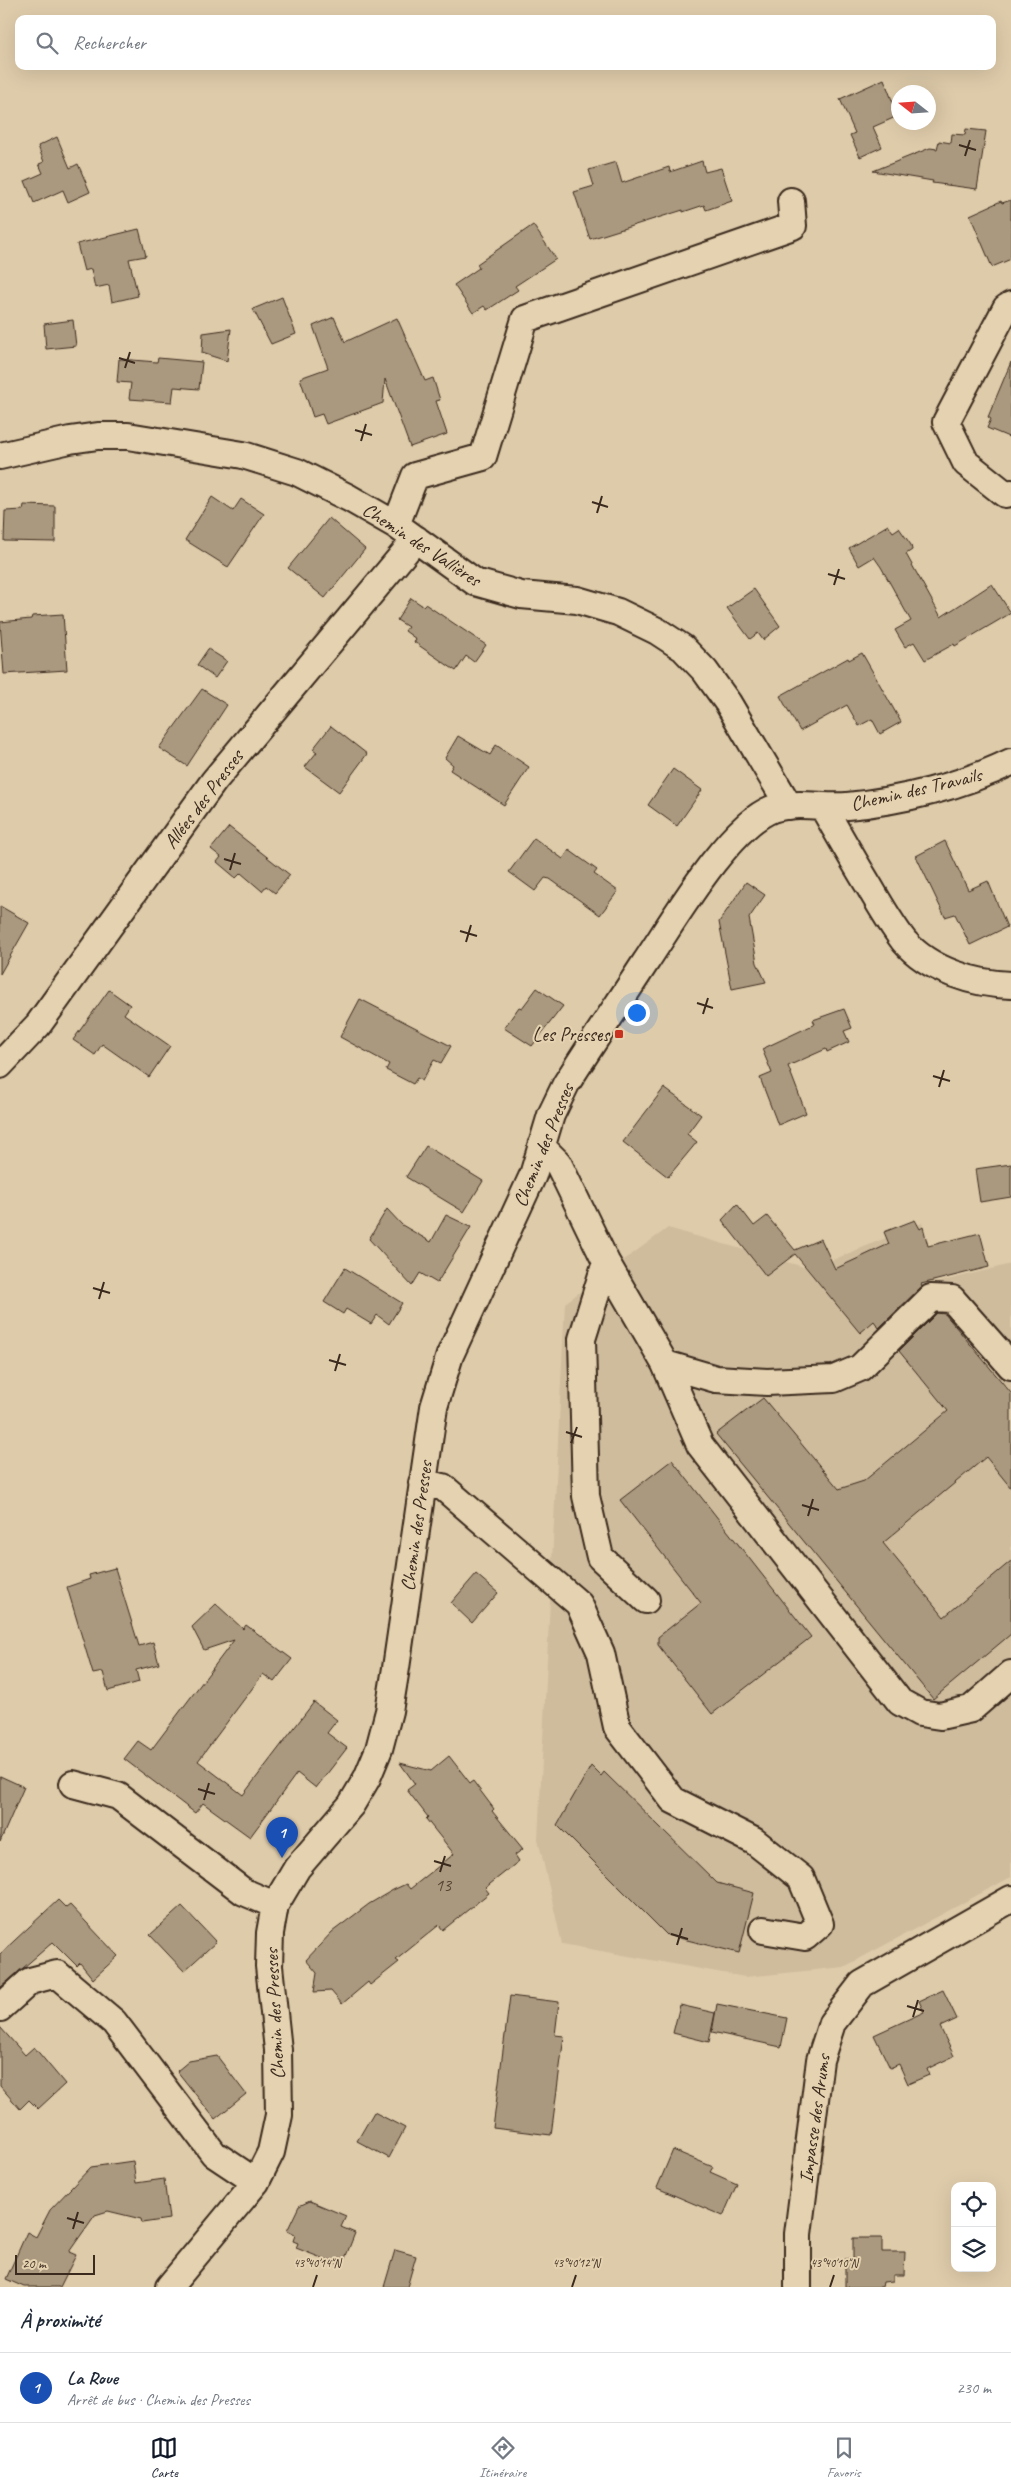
<!DOCTYPE html>
<html lang="fr">
<head>
<meta charset="utf-8">
<style>
  :root { --surface:#fff; --page:#f2f2f3; --text:#1f2937; --muted:#747a83; --line:#e0e1e3; --accent:#111827 }
  body { margin:0; font-family:Caveat,sans-serif; background:var(--page); color:var(--text) }
  .controls { position:absolute; right:15px; bottom:15px; display:grid; overflow:hidden; border-radius:10px; box-shadow:0 5px 20px #0002 }
  .controls button { width:45px; height:45px; display:grid; place-items:center; padding:0; border:0; border-bottom:1px solid var(--line); background:var(--surface); color:var(--text); font:25px sans-serif }
  .compass { position:absolute; left:891px; top:85px; width:45px; height:45px; border-radius:50%; background:var(--surface); box-shadow:0 5px 20px #0002; rotate:287deg }
  .scale { position:absolute; left:15px; bottom:12px; width:80px; box-sizing:border-box; padding-left:5px; border:2px solid #3b2a1e; border-top:0; font-size:14px; line-height:18px; white-space:nowrap; color:#3b2a1e; -webkit-text-stroke:4px #e5d2b0; paint-order:stroke }
  .you { position:absolute; left:636px; top:1012px; width:18px; height:18px; margin:-12px; border:4px solid #fff; border-radius:50%; background:#1a73e8; box-shadow:0 0 0 8px #1a73e833 }
  .badge { display:grid; place-items:center; width:32px; height:32px; border-radius:50%; background:var(--accent); color:#fff; font-size:16px; font-weight:700 }
  .pin { position:absolute; translate:-50% -41px; filter:drop-shadow(0 1px 2px #0008) }
  .pin::after { content:''; position:absolute; top:26px; width:18px; height:15px; background:inherit; clip-path:polygon(0 0,100% 0,50% 100%) }
  .list { margin:0; padding:0; list-style:none }
  h2 { display:flex; justify-content:space-between; align-items:center; height:65px; margin:0; padding:0 20px; font-size:21px }
  h2 small { font-size:16px; font-weight:400; color:var(--muted) }
  .list li { display:grid; grid-template-columns:32px 1fr auto; gap:15px; align-items:center; box-sizing:border-box; height:70px; padding:0 20px; border-top:1px solid var(--line) }
  .list b { display:block; font-size:19px; white-space:nowrap }
  .list p { margin:0; font-size:16px; white-space:nowrap; color:var(--muted) }
  .list em { font-size:16px; font-style:normal; color:var(--muted) }
  .icon { flex:none; width:28px; height:28px; fill:none; stroke:currentColor; stroke-width:2; stroke-linecap:round; stroke-linejoin:round }
  .map { position:relative; flex:none; width:1011px; height:2287px; overflow:hidden }
  .search { position:absolute; background:var(--surface); box-shadow:0 5px 20px #0002; left:15px; right:15px; top:15px; height:55px; display:flex; align-items:center; gap:12px; box-sizing:border-box; padding:0 18px; border-radius:10px; color:var(--muted); font-size:19px }
  .sheet { height:135px; background:var(--surface) }
  nav { display:flex; justify-content:space-around; align-items:center; box-sizing:border-box; height:70px; border-top:1px solid var(--line); background:var(--surface); font-size:14px; color:var(--muted) }
  nav a { display:grid; justify-items:center; gap:2px }
  nav .on { color:var(--accent) }
  .map>svg:first-child { display:block }
</style>
</head>
<body>
<div class="map">
<svg width="1011" height="2287" viewBox="0 0 1011 2287">
  <rect width="100%" height="100%" fill="#decbaa"/>
  <filter id="ink" filterUnits="userSpaceOnUse"><feTurbulence type="fractalNoise" baseFrequency=".02" numOctaves="2"/><feDisplacementMap in="SourceGraphic" scale="10" xChannelSelector="R" yChannelSelector="G"/><feConvolveMatrix kernelMatrix="1 2 1 2 8 2 1 2 1" color-interpolation-filters="sRGB"/></filter>
  <g filter="url(#ink)">
    <path fill="#cfbc9d" d="M922 1223 935 1283 1011 1264V1877L844 1967 745 1977 562 1944 538 1839 565 1303 668 1228 811 1269Z"/>
    <path fill="#ab997f" stroke="#3b2a1e" d="M884 79 898 116 873 127 882 147 860 157 850 135 855 133 840 99Z
      M966 129 986 131 977 189 932 183 933 181 873 171 930 148 937 149 939 141 951 143 952 134 965 135Z
      M57 137 70 168 78 164 90 192 68 202 63 190 34 203 25 181 43 173 39 164 44 162 38 146Z
      M702 161 705 172 721 168 732 201 706 210 704 205 683 212V210L590 239 574 192 594 186 589 170 616 162 622 183 669 167 670 172Z
      M1011 200V259L992 267 970 215 1001 201 1002 203Z
      M533 225 556 259 515 286 518 290 487 310 484 306 473 313 454 285 479 268 477 264Z
      M139 229 146 256 129 259 138 296 112 302 109 285 95 288 91 269 84 271 77 244Z
      M282 297 296 334 271 344 253 309Z
      M334 317 345 342 397 318 425 381 433 378 440 400 436 401 447 434 410 447 385 379 383 403 326 424 322 414 313 417 300 378 328 368 313 326Z
      M73 320 76 346 46 349 44 324Z
      M231 329 227 361 202 353 203 333Z
      M158 358 202 362 199 389 174 387 172 402 129 399 131 383 117 382 119 359 157 362Z
      M1011 362V438L987 428 991 419 988 417Z
      M212 497 233 511 241 499 264 514 228 567 185 540Z
      M24 505 55 506V542L4 541 5 511 23 510Z
      M329 518 365 549 325 598 288 568Z
      M888 525 893 532 899 528 911 545 912 550 906 554 941 617 992 584 1011 613 955 646 954 644 925 660 914 642 905 647 895 630 911 621 881 567 874 557 859 566 849 548Z
      M754 589 780 626 763 640 758 633 750 639 727 608Z
      M411 598 423 606 425 604 486 645 474 662 466 656 456 671 414 642 416 639 405 631 408 627 397 620Z
      M63 614 67 670 4 674 0 622 31 619 32 616Z
      M208 649 227 661 215 678 197 665Z
      M862 653 901 722 880 734 872 719 859 726 847 705 800 731 780 696 848 658 849 660Z
      M202 689 227 705 187 766 159 748Z
      M331 726 367 754 339 792 305 767 317 752 313 749Z
      M458 736 490 755 496 745 529 767 504 805 450 770 453 765 445 758Z
      M673 769 702 790 677 826 648 805Z
      M229 827 290 875 275 893 266 886 262 891 241 873 236 878 217 862 221 857 211 849Z
      M534 838 563 859 569 850 597 870 594 874 618 891 600 915 550 879 545 878 535 891 509 872Z
      M945 841 968 890 988 881 1007 927 970 945 955 914 945 917 916 856Z
      M746 882 765 895 749 918 757 963 766 982 732 989 719 922Z
      M0 906 29 923 0 974Z
      M537 988 563 1006 532 1046 504 1028 519 1007 522 1008Z
      M109 990 130 1005 124 1014 170 1046 149 1077 102 1044 95 1055 73 1040Z
      M360 999 451 1046 441 1063 434 1060 422 1081 417 1078 413 1084 386 1070 389 1064 340 1037Z
      M844 1009 852 1028 844 1031 849 1042 827 1052 826 1049 788 1066 806 1113 778 1125 760 1078 772 1073 762 1049 815 1024 813 1020Z
      M664 1088 701 1115 687 1134 697 1142 668 1177 623 1142Z
      M426 1146 483 1181 464 1212 406 1177Z
      M1011 1164V1197L980 1202 975 1169Z
      M737 1204 754 1226 767 1216 795 1250 821 1239 835 1269 889 1244 884 1232 915 1220 920 1229 923 1227 928 1246 980 1233 989 1267 921 1284 922 1286 879 1328 874 1321 860 1333 795 1254 766 1276 722 1220Z
      M387 1209 402 1225 431 1242 446 1215 471 1227 437 1283 420 1273 412 1286 369 1239Z
      M345 1268 402 1303 389 1324 377 1315 371 1324 346 1309 343 1314 324 1302Z
      M937 1313 945 1314 1011 1393V1488L986 1457 883 1543 944 1617 1011 1561V1634L933 1699 716 1434 763 1398 839 1489 864 1481 948 1411 899 1351Z
      M672 1460 811 1637 712 1714 658 1645V1637L701 1603 620 1500Z
      M115 1568 139 1646 153 1642 159 1664 136 1670 139 1682 108 1691 103 1672 93 1674 67 1587 90 1579 89 1575Z
      M476 1574 498 1593 472 1623 451 1603Z
      M216 1604 243 1629 246 1625 292 1659 274 1682 263 1674 198 1761 243 1795 314 1702 337 1720 327 1733 347 1748 316 1788 297 1773 250 1837 203 1803 195 1813 124 1759 138 1741 151 1750 234 1640 204 1650 192 1627Z
      M449 1756 470 1783 473 1781 494 1809 492 1811 523 1849 515 1855 519 1861 485 1888 489 1893 443 1930 439 1925 396 1960 399 1962 370 1985 368 1982 342 2004 331 1991 314 1992 317 1973 306 1960 332 1932 369 1904 393 1890 406 1884 410 1889 454 1854 426 1819 428 1817 407 1790 415 1784 400 1763 431 1771Z
      M591 1766 601 1776 604 1772 717 1883 754 1893 739 1953 667 1935 557 1825Z
      M0 1776 24 1787 0 1842Z
      M58 1900 66 1908 70 1905 118 1956 93 1979 80 1963 77 1966 53 1942 0 1988V1954Z
      M182 1906 216 1942 184 1971 150 1935Z
      M943 1990 957 2019 940 2027 954 2056 927 2069 929 2075 908 2084 899 2064 890 2068 874 2035 924 2012 919 2001Z
      M510 1996 559 2002 555 2035 564 2036 551 2135 493 2128Z
      M717 2004 787 2018 781 2047 712 2032Z
      M680 2005 715 2013 709 2042 673 2033Z
      M0 2027 25 2055 34 2047 65 2084 38 2109 29 2100 20 2109 0 2086Z
      M217 2056 246 2094 215 2119 177 2071 189 2061Z
      M374 2112 405 2128 389 2158 357 2141Z
      M673 2150 713 2167 710 2172 737 2184 723 2216 657 2188Z
      M133 2161 136 2183 164 2179 169 2219 142 2223 141 2219 108 2211 95 2215 69 2252 76 2255 60 2287H24L6 2279 27 2232 36 2237 50 2210 91 2167Z
      M310 2201 346 2216 341 2227 355 2233 342 2266 296 2248 298 2243 293 2241 295 2235 287 2231 299 2206Z
      M853 2238H882V2252H905L904 2275H893V2281L883 2282 882 2287H845V2259H853Z
      M395 2250 416 2256 407 2287H384Z"/>
    <g fill="none" stroke-linecap="round" stroke-linejoin="round">
      <g stroke="#3b2a1e" stroke-width="30">
        <path id="minor" d="M1011 305 1006 308 946 422 966 463 1005 494 1011 493
          M0 456 70 440 98 436H128L243 455 297 472 349 498 396 525 475 582 521 595 577 600 618 612 657 631 683 648 705 671 728 703 789 806
          M396 525 415 476 483 457 525 319 793 226 791 201
          M823 807C838 833 853 860 869 886 880 905 891 924 904 941 929 970 974 984 1011 985
          M0 1065 38 1025 214 781 416 539
          M541 1146 558 1163 606 1262 665 1364 700 1445 900 1702 920 1713 940 1716 971 1709 1011 1674
          M606 1262 582 1339 586 1496 600 1557 646 1600
          M665 1364 716 1379 767 1382 834 1379 860 1368 931 1298 952 1299 1011 1366
          M422 1483 443 1487 579 1604 601 1653 617 1727 673 1800 754 1841 801 1878 820 1924 805 1937 763 1930
          M73 1784 118 1796 244 1892 275 1905
          M0 2008 30 1981 57 1974 114 2022 214 2154 256 2182
          M169 2287 256 2182 271 2152 279 2115 278 2050 269 1966 270 1933 275 1905 297 1868 351 1805 367 1778 379 1749 389 1711 396 1668 434 1407 450 1355 533 1175 551 1115 566 1084C592 1043 619 1003 645 963 672 923 728 826 772 809 795 801 823 808 847 806 902 801 961 786 1011 762
          M798 2287V2234L820 2060 832 2023 862 1984 1011 1899"/>
      </g>
      <use href="#minor" stroke="#e5d2b0" stroke-width="26"/>
    </g>
  </g>
  <path fill="none" stroke="#3b2a1e" stroke-width="2" d="M959 145 976 150M965 156 970 140M119 358 135 363M125 368 130 352M355 430 372 435M361 441 366 424M592 502 608 507M597 513 602 496M828 574 845 579M834 585 839 569M224 859 241 864M230 870 235 853M460 931 477 936M466 942 471 925M697 1003 713 1008M703 1014 708 998M933 1076 950 1081M939 1087 944 1070M93 1288 110 1293M99 1299 104 1282M329 1360 346 1365M335 1371 340 1354M566 1432 582 1437M571 1443 577 1427M802 1505 819 1510M808 1516 813 1499M198 1789 215 1794M204 1800 209 1783M434 1861 451 1866M440 1872 445 1856M671 1934 688 1939M677 1945 682 1928M907 2006 924 2011M913 2017 918 2000M67 2218 84 2223M73 2229 78 2212M313 2287 317 2275M572 2287 576 2275M830 2287 834 2275"/>
  <rect fill="#c8321e" stroke="#e5d2b0" stroke-width="2" x="614" y="1029" width="10" height="10" rx="2.5"/>
  <g text-anchor="middle" stroke-width="4" stroke-linejoin="round" paint-order="stroke">
    <g font-size="18" fill="#574636">
      <text x="443" y="1891">13</text>
    </g>
    <g font-size="20" fill="#3b2a1e" stroke="#e5d2b0">
      <text transform="translate(422 544) rotate(33)" y="7">Chemin des Vallières</text>
      <text transform="translate(916 789) rotate(-13)" y="7">Chemin des Travails</text>
      <text transform="translate(203 799) rotate(-53)" y="7">Allées des Presses</text>
      <text transform="translate(543 1145) rotate(-68)" y="7">Chemin des Presses</text>
      <text transform="translate(416 1526) rotate(-82)" y="7">Chemin des Presses</text>
      <text transform="translate(274 2014) rotate(-93)" y="7">Chemin des Presses</text>
      <text transform="translate(814 2119) rotate(-82)" y="7">Impasse des Arums</text>
    </g>
    <g font-size="20" fill="#3b2a1e" stroke="#e5d2b0" text-anchor="end">
      <text x="609" y="1041">Les Presses</text>
    </g>
  </g>
  <g font-size="12" text-anchor="middle" fill="#3b2a1e" stroke="#e5d2b0" stroke-width="4" stroke-linejoin="round" paint-order="stroke">
    <text x="317" y="2267">43°40'14"N</text>
    <text x="576" y="2267">43°40'12"N</text>
    <text x="834" y="2267">43°40'10"N</text>
  </g>
</svg>
<div class="controls">
<button><svg class="icon" aria-label="locate" viewBox="0 0 24 24"><circle cx="12" cy="12" r="6"/><path d="M12 2v4M12 18v4M2 12h4M18 12h4"/></svg></button>
<button><svg class="icon" aria-label="layers" viewBox="0 0 24 24"><path d="M12 4l9 5-9 5-9-5zM3 14l9 5 9-5"/></svg></button>
</div>
<svg class="compass" viewBox="-18 -18 36 36"><path d="M0-13l5 13h-10z" fill="#e53935"/><path d="M0 13l5-13h-10z" fill="#747a83"/></svg>
<div class="scale">20 m</div>
<div class="you"></div>
<div class="pin badge" style="left:282px;top:1858px;background:#1a4fb4">1</div>
<div class="search"><svg class="icon" aria-label="search" viewBox="0 0 24 24"><circle cx="10" cy="10" r="6"/><path d="M15 15l6 6"/></svg>Rechercher</div>
</div>
<section class="sheet">
<h2>À proximité<small></small></h2>
<ul class="list">
<li><span class="badge" style="background:#1a4fb4">1</span><div><b>La Roue</b><p>Arrêt de bus · Chemin des Presses</p></div><em>230 m</em></li>
</ul>
</section>
<nav>
<a class="on"><svg class="icon" aria-label="map" viewBox="0 0 24 24"><path d="M3 6l6-2 6 2 6-2v14l-6 2-6-2-6 2zM9 4v14M15 6v14"/></svg>Carte</a>
<a><svg class="icon" aria-label="directions" viewBox="0 0 24 24"><path d="M12 3l9 9-9 9-9-9zM9 14v-3h6M13 9l2 2-2 2"/></svg>Itinéraire</a>
<a><svg class="icon" aria-label="saved" viewBox="0 0 24 24"><path d="M7 4h10v16l-5-4-5 4z"/></svg>Favoris</a>
</nav>
</body>
</html>
